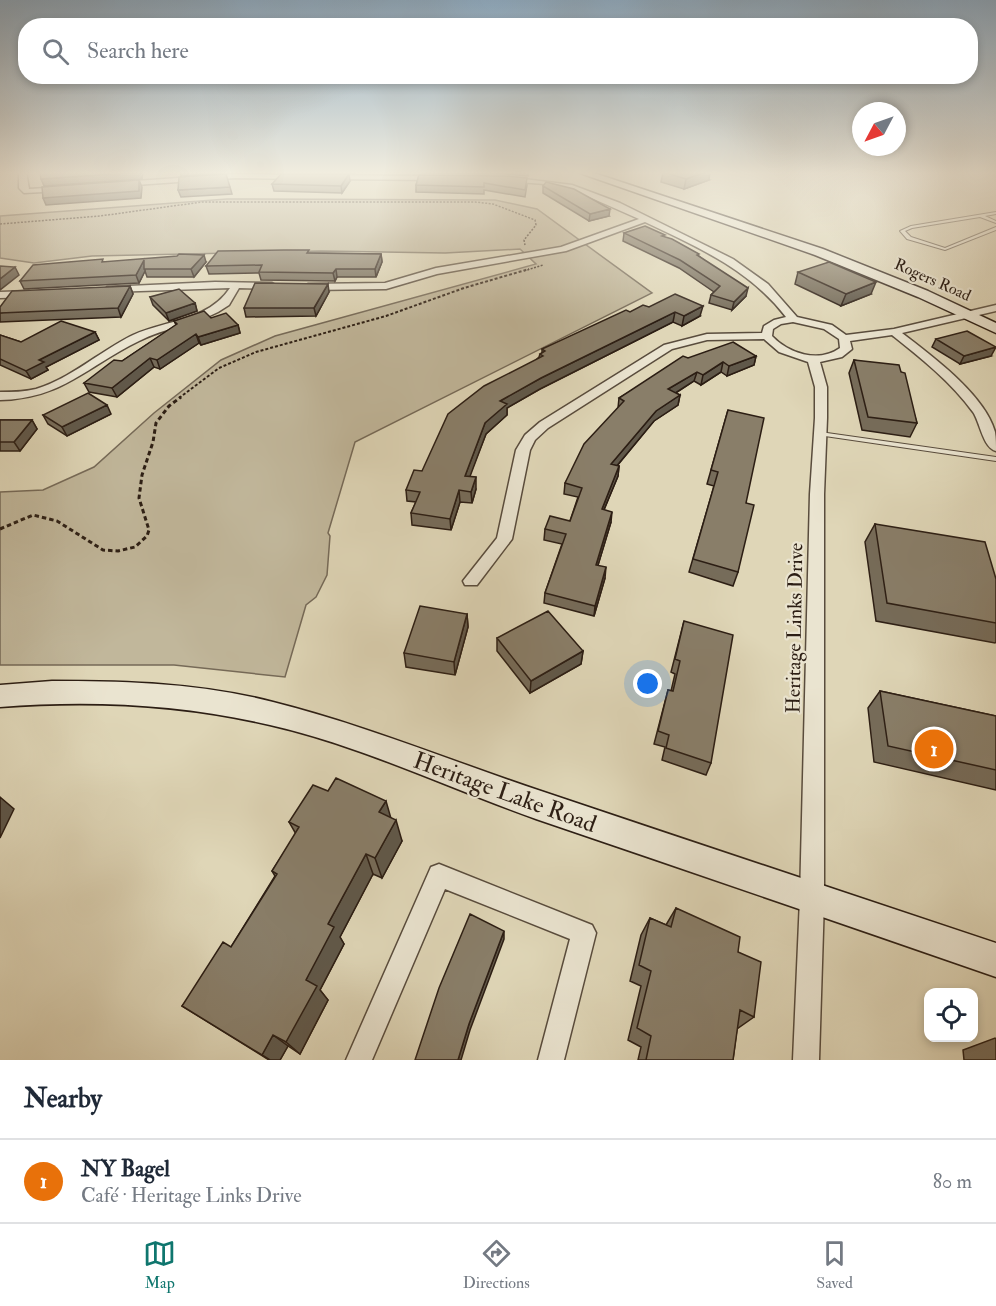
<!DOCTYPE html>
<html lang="en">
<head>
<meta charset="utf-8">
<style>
  :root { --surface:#fff; --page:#f2f2f3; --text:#1f2937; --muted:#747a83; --line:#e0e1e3; --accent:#0f766e }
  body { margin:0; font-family:"IM FELL Double Pica",serif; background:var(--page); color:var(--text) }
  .controls { position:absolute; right:18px; bottom:18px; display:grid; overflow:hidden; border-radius:12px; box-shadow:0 3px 9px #0003 }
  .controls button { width:54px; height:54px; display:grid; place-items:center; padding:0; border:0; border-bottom:2px solid var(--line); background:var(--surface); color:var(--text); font:30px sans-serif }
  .compass { position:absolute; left:852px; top:102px; width:54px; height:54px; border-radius:50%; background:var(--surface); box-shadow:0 3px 9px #0003; rotate:229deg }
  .you { position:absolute; left:648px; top:684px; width:21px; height:21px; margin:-15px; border:4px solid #fff; border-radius:50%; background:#1a73e8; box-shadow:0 0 0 9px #1a73e833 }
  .badge { display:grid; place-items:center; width:39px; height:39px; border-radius:50%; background:var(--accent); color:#fff; font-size:20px; font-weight:700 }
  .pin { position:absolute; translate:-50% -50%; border:3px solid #fff; box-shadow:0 2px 6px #0006 }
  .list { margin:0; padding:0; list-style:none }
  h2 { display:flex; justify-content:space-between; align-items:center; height:78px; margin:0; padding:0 24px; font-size:26px }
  h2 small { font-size:20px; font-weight:400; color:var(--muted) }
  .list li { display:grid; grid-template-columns:39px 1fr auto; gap:18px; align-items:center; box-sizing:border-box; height:84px; padding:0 24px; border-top:2px solid var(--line) }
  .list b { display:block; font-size:22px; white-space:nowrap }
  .list p { margin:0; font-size:20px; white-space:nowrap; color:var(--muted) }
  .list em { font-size:20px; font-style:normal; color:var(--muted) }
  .icon { flex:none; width:33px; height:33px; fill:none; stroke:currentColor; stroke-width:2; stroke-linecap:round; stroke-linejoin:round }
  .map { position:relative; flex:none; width:996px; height:1060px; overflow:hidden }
  .search { position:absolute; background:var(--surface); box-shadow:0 3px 9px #0003; left:18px; right:18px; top:18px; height:66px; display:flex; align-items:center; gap:15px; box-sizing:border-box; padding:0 21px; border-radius:24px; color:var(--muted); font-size:22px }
  .sheet { height:162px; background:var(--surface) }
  nav { display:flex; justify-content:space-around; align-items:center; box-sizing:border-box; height:84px; border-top:2px solid var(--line); background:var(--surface); font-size:16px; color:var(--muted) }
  nav a { display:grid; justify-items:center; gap:3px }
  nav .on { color:var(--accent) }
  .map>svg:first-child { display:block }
</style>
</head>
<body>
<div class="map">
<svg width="996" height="1060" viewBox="0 0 996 1060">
  <rect width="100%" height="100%" fill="#dfd6b7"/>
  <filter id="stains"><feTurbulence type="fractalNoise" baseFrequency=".00333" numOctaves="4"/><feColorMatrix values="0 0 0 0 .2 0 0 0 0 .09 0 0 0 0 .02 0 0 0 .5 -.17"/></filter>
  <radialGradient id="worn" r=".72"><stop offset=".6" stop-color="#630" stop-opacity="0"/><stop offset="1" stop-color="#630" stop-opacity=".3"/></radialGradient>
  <path fill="#c1b79b" stroke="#766a58" stroke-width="1.5" d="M227 199 495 200 537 209 652 293 355 442 328 533 330 536 327 575 316 597 306 605 285 677 174 665H0V492L43 490 94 467 154 413 221 360 275 336 536 264 520 249 445 253 321 251 92 256 34 263 0 258V216Z"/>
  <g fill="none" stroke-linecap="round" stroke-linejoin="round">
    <g stroke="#594c3d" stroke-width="2">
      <path id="lane" d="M996 212V214L985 216 996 221V223L980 217 912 228 905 231 911 237 945 248 996 227V230L945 250 907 239 900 231 911 226Z
        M820 432 996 457V461L818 435 817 434 818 433Z"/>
    </g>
    <g stroke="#594c3d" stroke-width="3">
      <path id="street" d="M19 172H26L29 189 62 187 66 189 62 191 24 193 19 188Z
        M235 174 298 175 302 177 298 179 235 178 121 186 117 184 121 182Z
        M325 175 436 176 440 178 436 180 328 179Z
        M508 177 572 185 620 203 733 259 768 284 797 317 832 325 846 335 894 329 996 305V311L902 333C932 356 985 395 995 432 996 438 996 445 996 451 983 448 980 422 973 412 950 381 922 359 892 335L850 341 852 349 842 357 820 362 827 387V418L824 494V899L819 1060H793L800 899 810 494 815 418V387L808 362 779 352 764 339 707 340 672 349 548 428 535 440 530 450 512 539 477 585H465L463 581 497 538 516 450 525 435 540 422 664 345 707 334 762 333 764 326 774 320 786 317C750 270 698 247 645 222L566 251 437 274 386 289 308 290 303 287 308 284 385 283 436 268 561 247 639 219 578 192 545 184 505 181ZM793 322 824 329 839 339 840 348C819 363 789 354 772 336L773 329 781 324Z
        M215 282 272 283 277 286 272 289 239 288 229 305 218 312C193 325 164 328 139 341 87 366 62 399 0 400V392C12 392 24 392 36 389 72 378 100 351 133 335 166 320 208 321 230 288L110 292 107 291V287Z
        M0 292 29 291 34 294 29 297 0 298Z
        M439 864 592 925 596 933 564 1060H538L570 939 445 889 372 1060H346L431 867Z"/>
    </g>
    <g stroke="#2c1e14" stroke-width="3">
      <path id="secondary" d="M577 172H591L823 249 928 291 996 323V333L918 297 815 255Z
        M52 681C126 681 201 683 273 702 365 725 451 761 541 791 692 842 844 892 996 943V977C843 924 689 871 536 819 448 788 362 746 270 725 181 704 91 700 0 707V685Z"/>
    </g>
    <path stroke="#2c1e14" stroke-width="1.5" stroke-dasharray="2 1.5" stroke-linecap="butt" d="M0 224 100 216 202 202H475L493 204 535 220 536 225 524 240 525 245
      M524 271 543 265"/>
    <path stroke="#2c1e14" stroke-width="2" stroke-dasharray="3 2" stroke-linecap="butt" d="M179 398 219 368 256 352 386 316 464 288 529 269"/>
    <path stroke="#2c1e14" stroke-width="3" stroke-dasharray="4.5 3" stroke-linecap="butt" d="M0 529 33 515 57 521 103 550 118 551 135 547 147 536 149 530 139 498 142 475 153 442 156 423 169 406 181 397"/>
    <use href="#lane" fill="#eae4d0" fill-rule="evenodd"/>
    <use href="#street" fill="#eae4d0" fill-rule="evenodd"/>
    <use href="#secondary" fill="#eae4d0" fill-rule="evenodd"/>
  </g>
  <path fill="#766c5a" stroke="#2c1e14" stroke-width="1.5" d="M289 172H355V173Z
    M422 172H528V176L506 174 422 173Z
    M663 172 709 180 684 189 661 182Z
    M419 175 527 185 525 197 484 190V194L416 192V185Z
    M350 181 342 193 274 191 272 184Z
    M543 186 609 216 589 221 543 193Z
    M230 187 232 194 181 197 178 190Z
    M624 233 664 237 699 256 746 296 732 310 709 303 711 295 714 292 679 268 623 241Z
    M309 253 381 254 382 262 376 277H337L335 281 261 280 259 273 209 274 206 266Z
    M104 262H206L194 277H147L145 271 139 283 24 289 20 281Z
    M798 272 871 294 841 306 795 284Z
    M130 286 133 294 121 317 0 322V313Z
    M329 292 316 316 246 317 244 308Z
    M150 297 195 303 197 311 169 321 153 305Z
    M649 307 700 316 682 326 673 322 540 389 507 408V415L486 434 469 477 476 489 472 503 460 502 451 530 412 525 411 513 416 502 407 501 406 490 422 471 539 357 540 354 542 353V349L630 312Z
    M211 318 238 325 240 333 201 345 199 343 160 369 154 367 117 397 89 392 84 383 122 361 176 325 174 321Z
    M95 332 99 340 46 367 48 370 31 379 0 365V335L21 342Z
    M936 339 991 356 960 364 932 347Z
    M756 356 754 365 727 376 721 372 701 385 694 381 676 393 680 395 678 405 654 421 617 466H619L618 476 604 510 611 522 598 565 605 578 594 616 544 603 545 593 562 544 544 540 545 529 570 521 578 497 564 494 565 483 618 408 619 398 688 358Z
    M854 360 901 372 917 423 910 437 862 430 849 373Z
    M728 410 746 503 738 572 733 586 689 572 714 486 707 484Z
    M111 414 67 436 48 424 43 415Z
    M0 420H32L37 429 20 451H0Z
    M875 524 996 579V642L995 643 876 621 865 542Z
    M467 614 468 627 455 675 406 667 404 653Z
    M684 621 711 763 706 775 662 760 665 747 654 744 668 690 671 691 675 674 671 672Z
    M497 638 583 651 581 664 530 693 497 651Z
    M880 691 996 716V790L874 762 868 708Z
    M390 817 402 841 382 878 373 874 340 937 344 944 320 990 328 1000 300 1054 288 1046 280 1060H269L182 1006 231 947 275 876 272 871 296 834 289 822Z
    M676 908 738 952 754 1017 737 1029 733 1060H638L641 1047 628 1040 641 986 630 981 641 935 650 918 666 925Z
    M995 1038 996 1039V1060H964L963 1050Z"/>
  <path fill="#60584a" stroke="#2c1e14" stroke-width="1.5" d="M140 172H143L142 179 44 186 41 179Z
    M180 172H224L225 173 181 176Z
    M705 172H710L709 180 684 189 686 179Z
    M349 174 350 181 342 193 341 186Z
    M139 180 142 187 141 198 46 205 43 198Z
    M610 209 609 216 589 221 590 214Z
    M381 254 382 262 376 277 375 269Z
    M204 255 206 262 194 277 191 269Z
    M144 260 145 271 139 283 136 275Z
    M15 267 19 275 0 290V279Z
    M336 269 337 277 335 281 333 273Z
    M876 282 871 294 841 306 846 294Z
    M328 284 329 292 316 316 314 308Z
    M130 286 133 294 121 317 118 308Z
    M748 288 746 296 732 310 734 302Z
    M195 303 197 311 169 321 166 313Z
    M703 306 700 316 682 326 684 316Z
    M675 312 673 322 540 389 507 408V415L486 434 466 487 465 476 485 423 500 401 541 378Z
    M238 325 240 333 201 345 198 337Z
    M95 332 99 340 46 367 48 370 31 379 26 371 39 360Z
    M196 334 199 343 160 369 157 360Z
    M996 347 991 356 960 364 964 356Z
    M756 356 754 365 727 376 729 366Z
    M150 358 154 367 117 397 112 388Z
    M723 362 721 372 701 385 703 375Z
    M697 372 694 381 666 399 668 389Z
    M680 395 678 405 654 421 610 474 611 464 656 411Z
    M107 405 111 414 67 436 62 427Z
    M32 420 37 429 20 451 14 442Z
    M619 466 618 476 600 519 602 509Z
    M476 477V489L472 503 471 492Z
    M459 490 460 502 451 530 450 519Z
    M612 512 611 522 595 575 596 565Z
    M606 567 605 578 594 616 595 606Z
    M467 614 468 627 455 675 454 662Z
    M583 651 581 664 530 693 531 681Z
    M0 797 14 809 0 838Z
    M386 801 392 822 379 812Z
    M396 820 402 841 382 878 375 858Z
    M366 854 373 874 340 937 344 944 320 990 328 1000 300 1054 286 1042 306 980 328 924Z
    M504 931V939L470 1030 461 1060H458L469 1024Z
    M273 1035 288 1046 280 1060H270L262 1055Z"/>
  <path fill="#897e69" stroke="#2c1e14" stroke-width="1.5" d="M40 172H140L41 179Z
    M663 172H705L686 179Z
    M226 174 230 187 178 190 179 177Z
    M281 174H349L341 186 272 184Z
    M419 175 506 176 527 178 525 190 484 183V187L416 185Z
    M139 180V191L43 198 42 187Z
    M546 182 574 189 610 209 590 214 543 186Z
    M645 226 665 235 662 236 672 239 699 254 697 255 748 288 734 302 711 295 720 286 680 260 624 233Z
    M284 250H309L307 253 381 254 375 269H336L333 273 259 272 262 265 206 266 218 251Z
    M179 254 204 255 191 269H144V260L136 275 20 281 33 265 103 259 102 262 177 256Z
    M829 262 876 282 846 294 798 272Z
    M0 266 15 267 0 279Z
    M255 283 328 284 314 308H244Z
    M130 286 118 308 0 313V307L12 291Z
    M179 289 195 303 166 313 150 297Z
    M675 294 703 306 684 316 675 312 541 378 500 401 507 404 485 423 465 476 476 477 471 492 459 490 450 519 411 513 420 492 406 490 414 470 422 471 448 414 484 386 543 356 540 354 545 351 542 349 626 310 630 312 643 305 649 307Z
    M204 311 211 318 226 313 238 325 198 337 196 334 157 360 150 358 112 388 84 383 114 360 122 361 177 324 174 321Z
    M61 321 95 332 39 360 44 362 26 371 0 359V335L21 342Z
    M967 331 996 347 964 356 936 339Z
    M733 342 756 356 729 366 723 362 703 375 697 372 668 389 680 395 656 411 611 464 619 466 602 509 612 512 596 565 606 567 595 606 545 593 566 534 545 529 550 516 570 521 582 488 565 483 584 444 624 401 619 398 683 356 688 358Z
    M854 360 899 365 901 372 905 373 917 423 868 417Z
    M88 393 107 405 62 427 43 415Z
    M728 410 764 418 746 503 754 505 738 572 693 559 718 472 711 470Z
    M0 420H32L14 442H0Z
    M875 524 985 542 996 579V623L887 603Z
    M420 606 467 614 454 662 404 653Z
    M548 611 583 651 531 681 497 638Z
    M684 621 733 635 711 763 666 748 669 735 658 731 668 690 673 691 680 661 675 659Z
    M880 691 996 716V770L888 746Z
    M336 778 386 801 379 812 396 820 375 858 366 854 328 924 334 927 306 980 317 986 286 1042 273 1035 262 1055 182 1006 223 942 231 947 277 874 272 871 299 827 289 822 313 785 328 791Z
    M676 908 740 937 738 952 761 962 754 1017 740 1010 733 1060H646L651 1036 637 1028 651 971 639 965 650 918 671 927Z
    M470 914 504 931 469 1024 458 1060H415L439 988Z"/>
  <linearGradient id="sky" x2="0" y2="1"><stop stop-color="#8ca8be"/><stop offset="0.54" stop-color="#f1eddf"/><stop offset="1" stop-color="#f1eddf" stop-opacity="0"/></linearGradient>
  <rect width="996" height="320" fill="url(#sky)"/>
  <g text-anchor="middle" stroke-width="4.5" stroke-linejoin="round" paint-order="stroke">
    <g font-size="16" fill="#2c1e14" stroke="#eae4d0">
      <text transform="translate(933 279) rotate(24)" y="6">Rogers Road</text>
    </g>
    <g font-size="20" fill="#2c1e14" stroke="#eae4d0">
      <text transform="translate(794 628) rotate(-89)" y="7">Heritage Links Drive</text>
    </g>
    <g font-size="24" fill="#2c1e14" stroke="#eae4d0">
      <text transform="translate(505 792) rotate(20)" y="8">Heritage Lake Road</text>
    </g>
  </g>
  <rect width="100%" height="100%" filter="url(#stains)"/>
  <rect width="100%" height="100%" fill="url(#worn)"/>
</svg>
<div class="controls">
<button><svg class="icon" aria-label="locate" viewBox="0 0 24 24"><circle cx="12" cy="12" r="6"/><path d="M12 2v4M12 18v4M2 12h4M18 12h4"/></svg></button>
</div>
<svg class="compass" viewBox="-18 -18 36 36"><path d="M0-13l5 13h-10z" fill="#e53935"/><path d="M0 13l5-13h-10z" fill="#747a83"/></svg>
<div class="you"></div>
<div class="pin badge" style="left:934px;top:749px;background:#e8710a">1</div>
<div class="search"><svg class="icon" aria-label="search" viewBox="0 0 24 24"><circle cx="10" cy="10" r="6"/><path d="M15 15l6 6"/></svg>Search here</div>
</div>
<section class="sheet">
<h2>Nearby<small></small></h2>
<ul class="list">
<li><span class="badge" style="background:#e8710a">1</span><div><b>NY Bagel</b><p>Café · Heritage Links Drive</p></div><em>80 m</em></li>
</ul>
</section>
<nav>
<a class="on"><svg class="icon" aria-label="map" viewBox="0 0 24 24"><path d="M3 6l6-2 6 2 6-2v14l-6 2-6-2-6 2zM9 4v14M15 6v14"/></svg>Map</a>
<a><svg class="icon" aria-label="directions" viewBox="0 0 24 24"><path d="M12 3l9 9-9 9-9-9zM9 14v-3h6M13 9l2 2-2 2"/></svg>Directions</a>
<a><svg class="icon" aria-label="saved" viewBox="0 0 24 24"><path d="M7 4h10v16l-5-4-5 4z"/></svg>Saved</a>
</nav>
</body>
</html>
